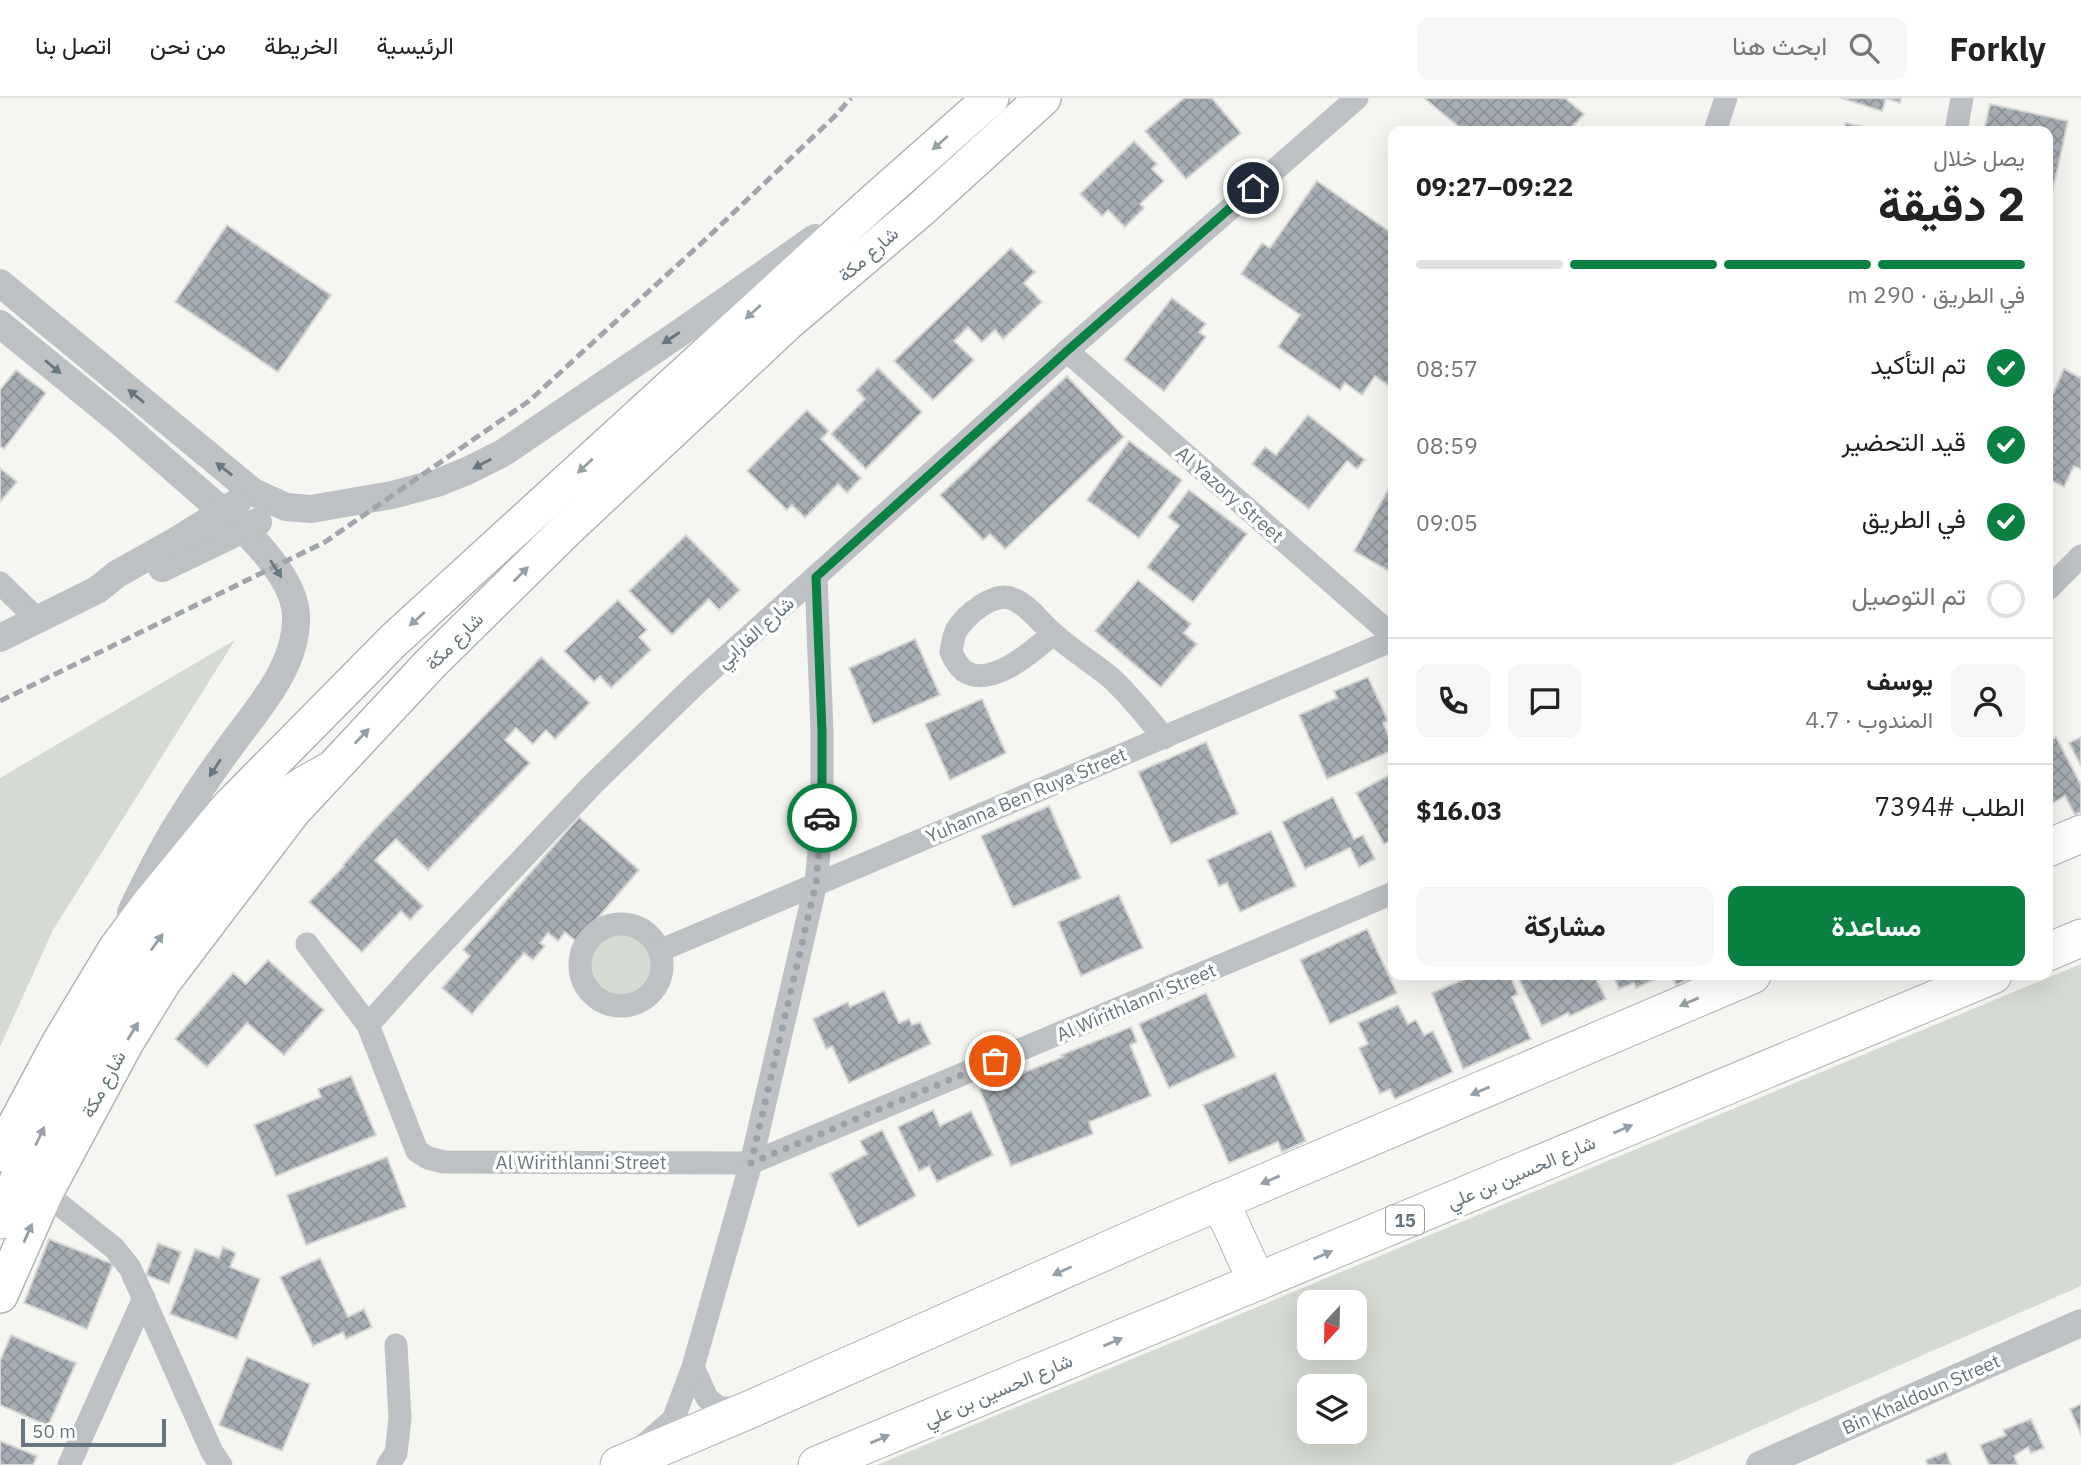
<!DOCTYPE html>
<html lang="ar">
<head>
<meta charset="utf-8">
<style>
  body { margin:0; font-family:"IBM Plex Sans",Vazirmatn,sans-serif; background:#f6f6f6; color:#222; direction:rtl; height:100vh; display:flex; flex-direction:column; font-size:26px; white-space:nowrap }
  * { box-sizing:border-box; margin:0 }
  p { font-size:23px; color:#767676 }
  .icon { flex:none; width:38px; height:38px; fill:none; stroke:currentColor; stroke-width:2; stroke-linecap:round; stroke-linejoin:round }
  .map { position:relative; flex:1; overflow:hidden; direction:ltr }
  .details { position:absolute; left:1388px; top:28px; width:665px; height:854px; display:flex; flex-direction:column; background:#fff; border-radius:14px; box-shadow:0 7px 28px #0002; direction:rtl }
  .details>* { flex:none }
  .needle { width:46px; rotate:202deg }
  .controls { position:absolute; left:1297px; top:1192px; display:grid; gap:14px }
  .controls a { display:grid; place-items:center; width:70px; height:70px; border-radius:14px; background:#fff; box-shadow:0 7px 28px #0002; font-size:35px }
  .scale { position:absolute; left:21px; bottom:18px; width:145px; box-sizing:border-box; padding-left:7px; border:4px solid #677681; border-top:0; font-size:19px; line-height:24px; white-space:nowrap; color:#677681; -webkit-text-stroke:5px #fff; paint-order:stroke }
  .pin { position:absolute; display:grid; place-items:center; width:60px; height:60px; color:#fff; margin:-30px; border:4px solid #fff; border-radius:50%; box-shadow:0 2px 7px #0007 }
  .courier { position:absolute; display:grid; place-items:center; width:70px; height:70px; margin:-35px; border:5px solid #0b8043; border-radius:50%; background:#fff; color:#222; box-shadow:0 2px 9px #0007 }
  .overview em { font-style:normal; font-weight:700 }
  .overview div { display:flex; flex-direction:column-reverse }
  .overview { display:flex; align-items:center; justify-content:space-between; height:119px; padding:0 28px }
  h1 { font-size:46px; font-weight:700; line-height:52px }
  .bar { display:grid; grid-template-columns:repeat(4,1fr); gap:10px 7px; align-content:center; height:84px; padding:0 28px }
  .bar i { height:9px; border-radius:5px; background:#e0e0e0 }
  .bar .on { background:#0b8043 }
  .bar p { grid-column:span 4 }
  .line { display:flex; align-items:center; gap:18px; padding:0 28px; border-top:2px solid #e0e0e0 }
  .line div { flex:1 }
  .round { display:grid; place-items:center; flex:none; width:74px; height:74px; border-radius:14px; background:#f6f6f6 }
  ol { padding:0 28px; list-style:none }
  li { display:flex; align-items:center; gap:21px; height:77px }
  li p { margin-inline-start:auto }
  li .icon { padding:7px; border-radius:50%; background:#0b8043; color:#fff; stroke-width:4 }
  li:last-child { color:#767676 }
  li i { width:38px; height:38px; border:4px solid #e0e0e0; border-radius:50% }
  .action { display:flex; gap:14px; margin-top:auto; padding:14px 28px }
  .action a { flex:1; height:80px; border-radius:14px; background:#0b8043; color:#fff; font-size:28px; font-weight:700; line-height:80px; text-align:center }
  .action a+a { background:#f6f6f6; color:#222 }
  header { display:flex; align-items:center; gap:42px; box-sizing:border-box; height:98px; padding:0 35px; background:#fff; border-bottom:2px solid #e0e0e0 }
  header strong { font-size:33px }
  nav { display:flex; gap:38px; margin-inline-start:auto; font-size:24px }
  .search { width:490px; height:63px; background:#f6f6f6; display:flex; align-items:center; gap:18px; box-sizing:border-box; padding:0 24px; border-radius:14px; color:#767676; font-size:26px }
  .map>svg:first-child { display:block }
</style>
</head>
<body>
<header>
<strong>Forkly</strong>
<div class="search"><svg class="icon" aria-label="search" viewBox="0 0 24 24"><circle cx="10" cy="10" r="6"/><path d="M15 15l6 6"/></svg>ابحث هنا</div>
<nav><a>الرئيسية</a><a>الخريطة</a><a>من نحن</a><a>اتصل بنا</a></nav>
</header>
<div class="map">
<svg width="2081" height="1367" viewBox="0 0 2081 1367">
  <defs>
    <pattern id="building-cross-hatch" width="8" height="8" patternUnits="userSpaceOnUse" patternTransform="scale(1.75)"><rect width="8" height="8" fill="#a7aeb3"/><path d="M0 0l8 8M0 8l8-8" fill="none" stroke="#8c9297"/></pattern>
  </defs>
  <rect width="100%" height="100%" fill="#f5f5f2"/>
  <g fill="#d5dad2" fill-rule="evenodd">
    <polygon points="235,542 53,832 0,949 0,680"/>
    <circle cx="621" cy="867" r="36"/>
    <path d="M2081 866V1188L1672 1367H877ZM1354 1204V1250H1309V1204ZM1354 1288V1334H1309V1288Z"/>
  </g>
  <g fill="url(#building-cross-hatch)" stroke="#d7d7d5" stroke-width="2">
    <polygon points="1184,0 1212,0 1241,35 1186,81 1145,33"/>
    <polygon points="1424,0 1565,0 1584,16 1569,33 1464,33"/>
    <polygon points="1841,0 1901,0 1900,5 1886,0 1882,13"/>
    <polygon points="1990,6 2068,23 2051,100 2048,99 2048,33 1984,33"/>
    <polygon points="1846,25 1858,28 1858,27 1878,33 1843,33"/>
    <polygon points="1134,43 1157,66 1152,71 1164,83 1140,106 1144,110 1125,129 1108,112 1102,118 1080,96"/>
    <polygon points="1317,83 1393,136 1393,291 1375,278 1362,297 1345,285 1340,292 1278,249 1300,217 1241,176 1262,145 1270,150"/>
    <polygon points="227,127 331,197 278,274 175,204"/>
    <polygon points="1011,150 1035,174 1024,185 1042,204 1003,241 995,232 982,244 968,229 954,243 974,262 933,302 894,263"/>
    <polygon points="1172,200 1206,226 1199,234 1206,239 1164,293 1124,262"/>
    <polygon points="878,270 922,314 866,371 831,336 865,301 857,292"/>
    <polygon points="2064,271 2081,280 2081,371 2074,368 2064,389 2048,381 2048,306"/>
    <polygon points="16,272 46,295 4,351 0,348 0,292"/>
    <polygon points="1067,278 1124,339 1005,451 990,436 983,442 940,397"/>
    <polygon points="807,312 829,333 821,341 861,380 847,395 838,386 805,420 792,407 787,412 747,373"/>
    <polygon points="1308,317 1365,362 1357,371 1347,363 1309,411 1252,366 1265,349 1276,357"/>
    <polygon points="1129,343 1182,382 1139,440 1087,402"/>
    <polygon points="0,370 17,384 0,404"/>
    <polygon points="1393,383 1393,475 1354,453"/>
    <polygon points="1189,392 1247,436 1193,504 1147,469 1179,428 1168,419"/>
    <polygon points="686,437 740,492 719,512 709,501 672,537 629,493"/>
    <polygon points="1138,482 1191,526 1184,535 1197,546 1161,589 1095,533"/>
    <polygon points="618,502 647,532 639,539 651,552 611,590 600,578 594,584 564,553"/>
    <polygon points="915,541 940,597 873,626 849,570"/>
    <polygon points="541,559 590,605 555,641 546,632 533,646 516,630 505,642 530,665 428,772 396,741 375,762 423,808 410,822 401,813 362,854 309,804 344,768 343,767 373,733"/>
    <polygon points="1368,579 1388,623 1383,625 1393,647 1393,652 1327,681 1299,617 1337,600 1334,593"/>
    <polygon points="982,601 1006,655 950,682 925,626"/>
    <polygon points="2056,639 2081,687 2081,714 2075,717 2065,698 2048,708 2048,644"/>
    <polygon points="2081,639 2081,668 2069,645"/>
    <polygon points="1206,644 1238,716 1171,746 1138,674"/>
    <polygon points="1393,675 1393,741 1384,746 1356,695"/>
    <polygon points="1333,699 1354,741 1363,737 1375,761 1359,769 1350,750 1305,771 1282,724"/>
    <polygon points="1049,708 1081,780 1013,809 981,738"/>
    <polygon points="579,719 639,772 577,844 565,834 558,843 548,835 540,845 545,848 533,862 524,855 472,916 442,890 470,858 463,852"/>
    <polygon points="1271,733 1296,788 1240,814 1227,785 1219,788 1207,762"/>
    <polygon points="1119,797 1143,850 1081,878 1058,824"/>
    <polygon points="1367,831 1397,895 1330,926 1300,862"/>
    <polygon points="268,862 324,912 284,957 247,925 207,969 175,941 233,875 246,886"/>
    <polygon points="1474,877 1510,877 1518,896 1512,899 1531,941 1463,971 1432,895"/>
    <polygon points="1517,877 1594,877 1606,901 1570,918 1568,915 1542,928"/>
    <polygon points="1613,877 1665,877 1636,890 1634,885 1619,891"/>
    <polygon points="1671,877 1698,877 1676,887"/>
    <polygon points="884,893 899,925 909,921 912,927 920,924 931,946 849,985 832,948 826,951 813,921 848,904 850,909"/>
    <polygon points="1206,895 1236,959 1169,990 1139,926"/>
    <polygon points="1398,907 1408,926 1416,922 1424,937 1433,933 1453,974 1395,1001 1390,991 1380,996 1359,950 1368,946 1358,925"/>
    <polygon points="1131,929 1137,944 1130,947 1151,998 1089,1024 1093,1036 1011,1068 980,992 1063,959 1061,957"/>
    <polygon points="1275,975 1306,1043 1282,1054 1278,1044 1229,1065 1203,1007"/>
    <polygon points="351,978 376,1037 276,1078 254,1027 321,999 318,991"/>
    <polygon points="933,1012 940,1028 971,1013 993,1057 937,1084 929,1068 919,1073 898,1029"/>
    <polygon points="882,1032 916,1098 858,1129 830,1076 867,1056 860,1043"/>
    <polygon points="387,1059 406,1109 306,1147 287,1097"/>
    <polygon points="49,1141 113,1166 87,1231 24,1205"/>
    <polygon points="158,1145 181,1154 169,1186 146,1177"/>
    <polygon points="223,1149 236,1155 230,1169 260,1181 237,1241 170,1216 195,1151 219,1160"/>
    <polygon points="320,1160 348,1219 364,1211 372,1229 346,1241 343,1234 313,1248 280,1179"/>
    <polygon points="11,1237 76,1265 48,1328 0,1307 0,1263"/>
    <polygon points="247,1259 310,1286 282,1353 219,1327"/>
    <polygon points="2081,1306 2081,1337 2070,1311"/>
    <polygon points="2031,1321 2044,1350 2031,1355 2028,1349 2014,1358 2018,1367 1989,1367 1980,1347 2006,1337 2003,1332"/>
    <polygon points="0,1343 37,1358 33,1367 0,1367"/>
    <polygon points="1946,1354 1951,1367 1928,1367 1926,1362"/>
  </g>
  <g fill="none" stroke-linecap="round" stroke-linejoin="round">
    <defs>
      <g id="primary">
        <polyline points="0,1056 60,944 116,851 150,805 226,712 394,542 870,107 991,0"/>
        <polyline points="0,1197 45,1095 126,944 163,884 293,713 431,565 566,432 787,225 921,111 1043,0"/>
      </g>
      <g id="trunk">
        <polyline points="2048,750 2081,736"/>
        <polyline points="2048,854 2081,840"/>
        <polyline points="1220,1103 1257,1184"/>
        <path d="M0 1122C25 1069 49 1015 78 964 104 918 134 874 166 831 200 784 238 738 284 701 297 690 314 682 329 673"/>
        <polyline points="619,1367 751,1311 1160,1129 1752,877"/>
        <polyline points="817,1367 1993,877"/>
      </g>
    </defs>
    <use href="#primary" stroke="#b0b5b8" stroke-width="38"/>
    <use href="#trunk" stroke="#b0b4b7" stroke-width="39"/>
    <g stroke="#bdc1c4" stroke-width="23">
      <polyline points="1715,33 1726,0"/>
      <polyline points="1956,33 1962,0"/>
      <polyline points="1067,253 1393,538"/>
      <polyline points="0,485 37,521"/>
      <polyline points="2048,491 2081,458"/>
      <path d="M1053 536C1033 553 991 591 964 573 958 568 954 561 951 554 952 547 953 540 956 533 964 518 995 492 1013 501 1030 508 1040 525 1054 536 1071 552 1092 564 1110 579 1130 597 1147 619 1164 640"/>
      <circle cx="621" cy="867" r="41"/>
      <polyline points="307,846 368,927 417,1053 428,1060 444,1064 751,1065 1393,795"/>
      <polyline points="659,853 1393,542"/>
      <polyline points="368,927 420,869 593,686 697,585 1067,253 1357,0"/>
      <polyline points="45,1095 114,1150 130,1170 212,1354 221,1367"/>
      <polyline points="693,1269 707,1300 719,1310 743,1310"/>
      <polyline points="645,1346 673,1322 693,1269 751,1065 816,785 822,723 822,634 816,479"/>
      <polyline points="69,1367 144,1200"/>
      <polyline points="388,1367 396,1355 400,1321 396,1247"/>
    </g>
    <g stroke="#bdc1c4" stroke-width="28">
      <polyline points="0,185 253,394 286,409 311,411 392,397 437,385 467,373 503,355 681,234 815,140"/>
      <path d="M0 226 119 323 244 432C265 453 295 487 296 517 298 570 255 613 227 653 210 676 194 700 179 724 161 753 146 783 131 814"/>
      <polyline points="162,470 258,424"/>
      <polyline points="0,540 97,492 117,476 176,443 237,405"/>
      <polyline points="1760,1367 2081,1225"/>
    </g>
    <use href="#primary" stroke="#fff" stroke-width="35"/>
    <use href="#trunk" stroke="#fff" stroke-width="37"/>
    <polyline stroke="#9fa5aa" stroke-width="5" stroke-dasharray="10 5" stroke-linecap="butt" points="0,603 325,444 529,303 707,140 834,19 851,0"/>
  </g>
  <defs><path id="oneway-solid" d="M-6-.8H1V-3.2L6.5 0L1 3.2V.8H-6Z" transform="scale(1.75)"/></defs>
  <g fill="#959fa7">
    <use href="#oneway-solid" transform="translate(940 45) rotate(138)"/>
    <use href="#oneway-solid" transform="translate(753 214) rotate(138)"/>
    <use href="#oneway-solid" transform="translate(585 368) rotate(137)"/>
    <use href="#oneway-solid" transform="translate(521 476) rotate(-45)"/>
    <use href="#oneway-solid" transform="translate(417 521) rotate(138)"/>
    <use href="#oneway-solid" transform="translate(362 638) rotate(-46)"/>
    <use href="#oneway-solid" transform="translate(157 844) rotate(-54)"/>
    <use href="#oneway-solid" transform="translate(1689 904) rotate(157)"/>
    <use href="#oneway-solid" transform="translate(133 933) rotate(-58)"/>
    <use href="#oneway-solid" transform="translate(1480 993) rotate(157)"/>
    <use href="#oneway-solid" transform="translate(1623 1031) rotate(-23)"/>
    <use href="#oneway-solid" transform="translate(40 1038) rotate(-65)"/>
    <use href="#oneway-solid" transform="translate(1270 1082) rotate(157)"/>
    <use href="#oneway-solid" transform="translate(28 1135) rotate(-66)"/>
    <use href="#oneway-solid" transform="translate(1323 1157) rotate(-23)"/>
    <use href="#oneway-solid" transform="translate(1062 1173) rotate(156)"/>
    <use href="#oneway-solid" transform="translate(1113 1244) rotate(-23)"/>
    <use href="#oneway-solid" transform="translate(880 1341) rotate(-23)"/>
  </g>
  <g fill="#677681">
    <use href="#oneway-solid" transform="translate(671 240) rotate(147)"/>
    <use href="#oneway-solid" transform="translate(53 269) rotate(40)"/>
    <use href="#oneway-solid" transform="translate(136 298) rotate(-141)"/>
    <use href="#oneway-solid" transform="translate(482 366) rotate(152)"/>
    <use href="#oneway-solid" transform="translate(224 371) rotate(-142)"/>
    <use href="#oneway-solid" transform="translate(276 471) rotate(57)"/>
    <use href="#oneway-solid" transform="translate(215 670) rotate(123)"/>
  </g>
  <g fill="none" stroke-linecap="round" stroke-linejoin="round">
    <polyline stroke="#99a2a9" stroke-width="7" stroke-dasharray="0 12.6" points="822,720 816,785 751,1065 995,963"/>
    <polyline stroke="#0b8043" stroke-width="9" points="822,720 822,634 816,479 1067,253 1253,90"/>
  </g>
  <g text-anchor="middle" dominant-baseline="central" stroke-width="7" stroke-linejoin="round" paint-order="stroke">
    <rect fill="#fff" stroke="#959fa7" stroke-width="2" x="1386" y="1107.5" width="38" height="29" rx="5"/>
    <g font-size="18" font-weight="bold" fill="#677681">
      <text x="1405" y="1122">15</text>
    </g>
    <g font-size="19" fill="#677681" stroke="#fff">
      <text transform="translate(868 156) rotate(-41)">شارع مكة</text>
      <text transform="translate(1230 396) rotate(41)">Al Yazory Street</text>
      <text transform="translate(755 534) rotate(-42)">شارع الفارابي</text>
      <text transform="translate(454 543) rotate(-45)">شارع مكة</text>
      <text transform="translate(1026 697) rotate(-23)">Yuhanna Ben Ruya Street</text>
      <text transform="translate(1136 904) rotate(-23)">Al Wirithlanni Street</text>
      <text transform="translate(103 986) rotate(-62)">شارع مكة</text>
      <text x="581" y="1064">Al Wirithlanni Street</text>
      <text transform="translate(1521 1074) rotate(-23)">شارع الحسين بن علي</text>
      <text transform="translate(998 1292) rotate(-23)">شارع الحسين بن علي</text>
      <text transform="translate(1921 1296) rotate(-24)">Bin Khaldoun Street</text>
    </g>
  </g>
</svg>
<div class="controls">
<a><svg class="needle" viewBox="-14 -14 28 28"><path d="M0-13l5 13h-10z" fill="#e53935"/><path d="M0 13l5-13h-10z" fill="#767676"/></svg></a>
<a><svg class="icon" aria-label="layers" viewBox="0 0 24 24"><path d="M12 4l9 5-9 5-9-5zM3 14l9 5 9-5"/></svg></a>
</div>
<div class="scale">50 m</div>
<div class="pin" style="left:995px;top:963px;background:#ea580c"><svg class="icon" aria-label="bag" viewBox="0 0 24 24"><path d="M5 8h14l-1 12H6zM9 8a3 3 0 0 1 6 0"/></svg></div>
<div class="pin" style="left:1253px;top:90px;background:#1f2937"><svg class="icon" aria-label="home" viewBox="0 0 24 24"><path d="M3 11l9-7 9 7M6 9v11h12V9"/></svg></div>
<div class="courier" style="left:822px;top:720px"><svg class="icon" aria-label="car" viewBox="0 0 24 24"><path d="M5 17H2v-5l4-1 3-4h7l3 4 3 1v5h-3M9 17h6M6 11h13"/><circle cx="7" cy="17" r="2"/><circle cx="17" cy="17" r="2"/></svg></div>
<section class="details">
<div class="overview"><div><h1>2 دقيقة</h1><p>يصل خلال</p></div><em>09:22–09:27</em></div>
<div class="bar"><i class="on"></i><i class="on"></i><i class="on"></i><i></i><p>في الطريق · 290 m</p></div>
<ol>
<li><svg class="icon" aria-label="check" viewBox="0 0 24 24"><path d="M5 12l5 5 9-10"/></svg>تم التأكيد<p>08:57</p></li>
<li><svg class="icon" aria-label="check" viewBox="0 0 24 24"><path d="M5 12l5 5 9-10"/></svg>قيد التحضير<p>08:59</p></li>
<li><svg class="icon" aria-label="check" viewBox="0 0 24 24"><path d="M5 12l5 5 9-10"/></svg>في الطريق<p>09:05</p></li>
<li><i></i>تم التوصيل</li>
</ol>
<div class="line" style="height:126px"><a class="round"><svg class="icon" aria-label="person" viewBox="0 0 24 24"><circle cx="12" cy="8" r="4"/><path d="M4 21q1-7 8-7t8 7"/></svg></a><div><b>يوسف</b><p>المندوب · 4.7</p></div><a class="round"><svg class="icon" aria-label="chat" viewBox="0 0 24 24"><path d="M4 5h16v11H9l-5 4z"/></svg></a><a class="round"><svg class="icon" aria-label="phone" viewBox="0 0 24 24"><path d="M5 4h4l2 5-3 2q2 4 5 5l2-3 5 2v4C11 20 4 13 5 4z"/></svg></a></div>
<div class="line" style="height:91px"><div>الطلب #7394</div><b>$16.03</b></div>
<div class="action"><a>مساعدة</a><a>مشاركة</a></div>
</section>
</div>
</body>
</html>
